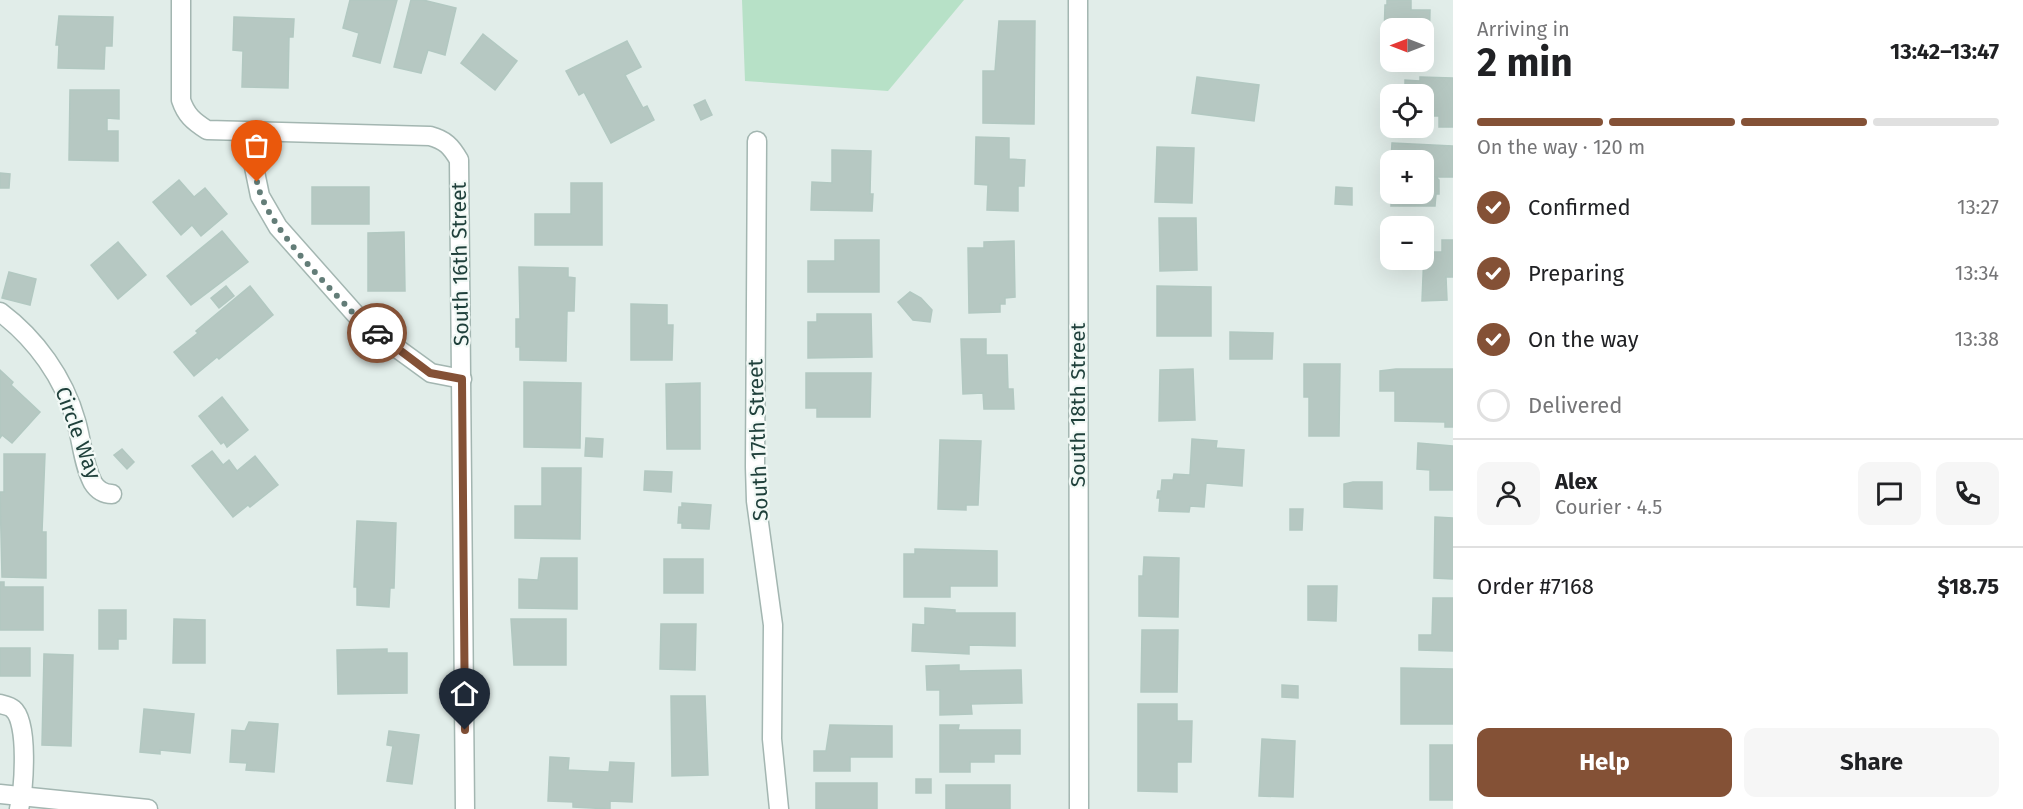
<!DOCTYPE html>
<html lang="en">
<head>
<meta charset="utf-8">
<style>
  body { margin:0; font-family:"Fira Sans",sans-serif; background:#f6f6f6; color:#202124; height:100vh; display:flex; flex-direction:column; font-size:22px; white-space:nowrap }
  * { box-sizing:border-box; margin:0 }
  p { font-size:20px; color:#757577 }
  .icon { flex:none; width:33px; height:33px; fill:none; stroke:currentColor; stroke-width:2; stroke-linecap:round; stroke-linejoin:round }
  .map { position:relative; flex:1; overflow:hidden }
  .drawer { display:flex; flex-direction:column; background:#fff; width:570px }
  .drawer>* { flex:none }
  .needle { width:39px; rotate:270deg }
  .buttons { position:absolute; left:1380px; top:18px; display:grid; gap:12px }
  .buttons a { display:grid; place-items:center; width:54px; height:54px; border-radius:12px; background:#fff; box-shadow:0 6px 24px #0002; font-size:30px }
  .pin { position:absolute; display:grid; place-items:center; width:51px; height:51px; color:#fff; margin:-62px -26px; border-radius:50% 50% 50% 0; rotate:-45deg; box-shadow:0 0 6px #0007 }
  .pin .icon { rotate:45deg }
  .courier { position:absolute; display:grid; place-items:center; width:60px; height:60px; margin:-30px; border:4px solid #845136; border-radius:50%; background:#fff; color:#222; box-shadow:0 2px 8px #0007 }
  .head em { font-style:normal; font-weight:700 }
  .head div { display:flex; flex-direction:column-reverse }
  .head { display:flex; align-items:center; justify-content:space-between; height:102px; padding:0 24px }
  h1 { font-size:39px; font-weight:700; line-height:45px }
  .bar { display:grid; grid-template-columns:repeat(4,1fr); gap:9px 6px; align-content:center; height:72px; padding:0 24px }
  .bar i { height:8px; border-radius:4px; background:#e0e0e0 }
  .bar .on { background:#845136 }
  .bar p { grid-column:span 4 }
  .line { display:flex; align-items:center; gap:15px; padding:0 24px; border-top:2px solid #e0e0e0 }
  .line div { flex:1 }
  .round { display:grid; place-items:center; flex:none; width:63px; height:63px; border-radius:12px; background:#f6f6f6 }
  ol { padding:0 24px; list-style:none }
  li { display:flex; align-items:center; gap:18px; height:66px }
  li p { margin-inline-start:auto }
  li .icon { padding:6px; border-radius:50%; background:#845136; color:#fff; stroke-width:4 }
  li:last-child { color:#757577 }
  li i { width:33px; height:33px; border:3px solid #e0e0e0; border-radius:50% }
  .cta { display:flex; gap:12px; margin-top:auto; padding:12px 24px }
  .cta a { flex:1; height:69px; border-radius:12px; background:#845136; color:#fff; font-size:24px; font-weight:700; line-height:69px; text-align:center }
  .cta a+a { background:#f6f6f6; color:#202124 }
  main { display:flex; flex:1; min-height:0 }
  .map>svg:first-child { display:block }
</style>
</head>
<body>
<main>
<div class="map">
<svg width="1453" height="809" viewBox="0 0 1453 809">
  <rect width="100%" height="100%" fill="#e1ede9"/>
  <polygon fill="#b7e1c7" points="742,0 964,0 888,91 745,81"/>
  <g fill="#b6c8c2" stroke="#b2c8c1" stroke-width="1.5">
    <polygon points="350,0 397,0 380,63 353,56 359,33 343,28"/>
    <polygon points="411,0 423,0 456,8 445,55 428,50 421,73 394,67"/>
    <polygon points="1387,0 1411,0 1411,10 1430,10 1429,51 1424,50 1424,28 1390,28 1390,38 1384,38 1385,5 1387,5"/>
    <polygon points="59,16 113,17 112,46 105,46 104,69 58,68 59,45 56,45"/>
    <polygon points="234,17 294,19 293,37 289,37 288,88 242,87 243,51 233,50"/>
    <polygon points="999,21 1035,21 1034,124 983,123 983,71 995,71"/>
    <polygon points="483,34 517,61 495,90 461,63"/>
    <polygon points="627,41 641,67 625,75 643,108 647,106 654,120 611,143 584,92 579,95 566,71"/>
    <polygon points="1197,77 1259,85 1254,121 1192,113"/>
    <polygon points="1420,77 1453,78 1453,127 1439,127 1439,116 1434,116 1435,111 1424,110 1424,94 1405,94 1405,80 1420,81"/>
    <polygon points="70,90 119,90 119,119 107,118 107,131 118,131 118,161 69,160"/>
    <polygon points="705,100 712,115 701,120 694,105"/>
    <polygon points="976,137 1009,138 1009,159 1025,160 1024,186 1018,186 1018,211 987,210 988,185 975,184"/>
    <polygon points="1392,143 1453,146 1453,177 1436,177 1439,180 1439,194 1436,194 1435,206 1391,206 1391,194 1424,194 1424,160 1391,160"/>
    <polygon points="1157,147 1194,148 1192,203 1155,202"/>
    <polygon points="832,150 871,151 870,194 873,194 872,211 811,210 812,182 832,183"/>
    <polygon points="0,173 10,174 9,188 0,188"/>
    <polygon points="179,180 194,197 205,188 227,214 201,236 192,225 181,235 153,202"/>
    <polygon points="571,183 602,183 602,245 535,245 535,214 571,214"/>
    <rect x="312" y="187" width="57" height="37"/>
    <polygon points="1336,187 1352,188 1352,205 1335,204"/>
    <polygon points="1159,218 1196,218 1197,270 1160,271"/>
    <polygon points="222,231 248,262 191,305 167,276"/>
    <polygon points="404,232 405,291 368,291 368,233"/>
    <polygon points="835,240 879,240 879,292 808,292 808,261 835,261"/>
    <polygon points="1442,240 1453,240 1453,277 1446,277 1447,300 1422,301 1424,252 1442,252"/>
    <polygon points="1014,241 1015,297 1005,298 1005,304 1000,304 1000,312 969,313 968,248 984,248 984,242"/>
    <polygon points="118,242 146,275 118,299 91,265"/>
    <polygon points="519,267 568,268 568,277 575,278 574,311 567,311 566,361 520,360 520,347 516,347 516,319 520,319"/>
    <polygon points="9,272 36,279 30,305 2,298"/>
    <polygon points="226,286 234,296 219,308 211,298"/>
    <polygon points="250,286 273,315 219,359 217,357 194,376 174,352 198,333 196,331"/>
    <polygon points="1157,286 1211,287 1211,336 1157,336"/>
    <polygon points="910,292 921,298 932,310 930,322 913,320 898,302"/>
    <polygon points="631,304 667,305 667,325 673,325 672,360 631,360"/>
    <polygon points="817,314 871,314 872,357 808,358 808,322 817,322"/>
    <polygon points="1230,332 1273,333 1272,359 1230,359"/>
    <polygon points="961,339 986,339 986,355 1007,355 1008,389 1013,389 1014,409 984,409 983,393 963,394"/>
    <polygon points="1304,364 1340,364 1339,436 1309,436 1309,397 1304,397"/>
    <polygon points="1193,369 1195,420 1159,421 1160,370"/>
    <polygon points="1396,369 1453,369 1453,427 1445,427 1445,422 1395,421 1395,391 1380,391 1380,371"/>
    <polygon points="0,370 13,382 11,385 40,412 12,443 2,435 0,438"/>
    <polygon points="806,373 871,373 870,417 817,417 817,408 806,408"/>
    <polygon points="524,382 581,383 580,448 524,447"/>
    <polygon points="700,383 700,449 667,449 666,384"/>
    <polygon points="222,397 248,430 227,447 224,442 221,444 199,416"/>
    <polygon points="586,438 603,439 602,457 585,456"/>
    <polygon points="1192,439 1217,441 1216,448 1244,450 1242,486 1206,483 1204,507 1190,506 1189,512 1159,511 1160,498 1157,498 1158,491 1161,491 1162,480 1173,480 1174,474 1190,475"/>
    <polygon points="940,440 981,441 978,505 966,505 966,510 938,509"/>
    <polygon points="1418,443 1453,446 1453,490 1430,490 1430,470 1417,469"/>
    <polygon points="122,449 134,462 127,469 114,455"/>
    <polygon points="212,451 223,465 229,460 237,471 255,456 278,485 250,507 248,505 233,517 192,466"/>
    <polygon points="4,454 45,454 42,532 46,532 46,578 2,577 0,492 4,492"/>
    <polygon points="542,468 581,468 580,539 515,538 515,506 542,506"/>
    <polygon points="645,471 672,472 671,492 644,490"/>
    <polygon points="1353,482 1382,482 1382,509 1344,507 1344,484"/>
    <polygon points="682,503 711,505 709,529 682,528 682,523 678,523 679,507 682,507"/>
    <polygon points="1290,509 1303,509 1302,530 1290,530"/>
    <polygon points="1435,517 1453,518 1453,579 1434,578"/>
    <polygon points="357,521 396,523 394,588 390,588 389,607 357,605 357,587 354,587"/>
    <polygon points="915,549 997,551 997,586 950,586 950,597 904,597 904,554 915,554"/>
    <polygon points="1144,557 1179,558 1178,617 1139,616 1139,576 1143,576"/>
    <polygon points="541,558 577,558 577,609 519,608 519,579 538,580"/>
    <rect x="664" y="559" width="39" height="34"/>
    <polygon points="0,582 4,582 4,587 43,587 43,630 0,630"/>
    <polygon points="1308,586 1337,586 1336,621 1308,620"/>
    <polygon points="1433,598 1453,598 1453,651 1419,650 1419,635 1432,635"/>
    <polygon points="925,608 955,610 955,613 1015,613 1015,646 969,645 969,654 912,651 913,624 925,625"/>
    <polygon points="99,610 126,610 126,639 118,639 118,649 99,649"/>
    <polygon points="174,619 205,620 205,663 173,663"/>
    <polygon points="511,619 566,619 566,665 514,665"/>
    <polygon points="661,624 696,624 695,670 660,669"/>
    <polygon points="1142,630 1178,630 1177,692 1141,692"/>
    <rect x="0" y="648" width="30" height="28"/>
    <polygon points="387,649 387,653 407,653 407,693 338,694 337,650"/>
    <polygon points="44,654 73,655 71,746 42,745"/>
    <polygon points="959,665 959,671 1021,670 1022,703 971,704 972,714 940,715 940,690 927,690 926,666"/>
    <polygon points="1401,668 1453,669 1453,724 1401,724"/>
    <polygon points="1282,685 1298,686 1298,698 1282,697"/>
    <polygon points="671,696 705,696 708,775 672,776"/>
    <polygon points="1138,704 1177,704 1177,721 1192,721 1191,762 1177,762 1177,792 1138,791"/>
    <polygon points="144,709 194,714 190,753 160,750 160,754 140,752"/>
    <polygon points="249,722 278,724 274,772 246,770 247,763 230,762 232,730 245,731"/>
    <polygon points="830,725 892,726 892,757 850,757 850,771 814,771 814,751 826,751"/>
    <polygon points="940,725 959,725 958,730 1020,730 1020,754 994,754 994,762 970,762 970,772 940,772"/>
    <polygon points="389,731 419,735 412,784 387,781 393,746 387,745"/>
    <polygon points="1262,739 1295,741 1293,797 1259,796"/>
    <rect x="1430" y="745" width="23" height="55"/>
    <polygon points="550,757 569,758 568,770 609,772 610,762 634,763 632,802 610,801 610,809 573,807 573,802 548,801"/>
    <rect x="916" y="779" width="15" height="14"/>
    <rect x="816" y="783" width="61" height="26"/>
    <rect x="946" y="785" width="64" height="24"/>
  </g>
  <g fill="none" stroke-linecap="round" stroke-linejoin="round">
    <defs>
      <g id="minor">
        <path d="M181 0V100C186 115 193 121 207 130L430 136C445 140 451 146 459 160L465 809"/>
        <polyline points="1078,0 1079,809"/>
        <polyline points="254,132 254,167 260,196 278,227 365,325 431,373 462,379"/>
        <polyline points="757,141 755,467 756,501 773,625 772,739 779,809"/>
        <path d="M0 312C36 339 64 378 76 421 82 441 83 464 93 483 98 491 104 494 112 494"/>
        <path d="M0 704C4 705 10 706 13 709 29 722 24 789 19 809"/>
        <polyline points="0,794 148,809"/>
      </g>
    </defs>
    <use href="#minor" stroke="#a3b6b1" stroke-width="21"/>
    <use href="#minor" stroke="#fff" stroke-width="18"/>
  </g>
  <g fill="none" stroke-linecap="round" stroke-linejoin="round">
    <path stroke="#637d78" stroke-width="6" stroke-dasharray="0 10.8" d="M257 182C266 228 332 289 365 326L377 333"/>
    <polyline stroke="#845136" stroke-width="8" points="377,333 430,373 462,379 465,730"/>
  </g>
  <g text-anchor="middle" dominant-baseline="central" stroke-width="4.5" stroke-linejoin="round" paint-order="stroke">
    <g font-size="21" fill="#1f403b" stroke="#f2f9f6">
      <text transform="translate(460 264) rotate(-91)">South 16th Street</text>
      <text transform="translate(1078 405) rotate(-90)">South 18th Street</text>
      <text transform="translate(78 433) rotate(70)">Circle Way</text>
      <text transform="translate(758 440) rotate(-92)">South 17th Street</text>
    </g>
  </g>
</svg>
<div class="buttons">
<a><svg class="needle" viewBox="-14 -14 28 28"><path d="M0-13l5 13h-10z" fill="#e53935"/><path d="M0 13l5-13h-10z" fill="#757577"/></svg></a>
<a><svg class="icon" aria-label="locate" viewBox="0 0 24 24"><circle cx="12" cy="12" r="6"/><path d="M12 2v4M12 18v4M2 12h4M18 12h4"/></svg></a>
<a>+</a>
<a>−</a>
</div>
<div class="pin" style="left:257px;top:182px;background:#ea580c"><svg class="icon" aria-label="bag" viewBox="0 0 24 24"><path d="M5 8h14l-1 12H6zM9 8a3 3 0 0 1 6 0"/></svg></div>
<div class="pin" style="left:465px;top:730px;background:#1f2937"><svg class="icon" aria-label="home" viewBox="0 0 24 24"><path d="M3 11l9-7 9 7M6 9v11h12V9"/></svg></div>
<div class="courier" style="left:377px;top:333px"><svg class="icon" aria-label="car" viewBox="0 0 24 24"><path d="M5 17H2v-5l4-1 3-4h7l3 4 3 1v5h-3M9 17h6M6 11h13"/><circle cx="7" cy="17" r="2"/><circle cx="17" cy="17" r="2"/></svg></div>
</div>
<section class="drawer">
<div class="head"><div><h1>2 min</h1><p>Arriving in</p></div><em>13:42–13:47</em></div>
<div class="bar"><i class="on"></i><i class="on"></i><i class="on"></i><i></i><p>On the way · 120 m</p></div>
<ol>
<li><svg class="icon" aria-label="check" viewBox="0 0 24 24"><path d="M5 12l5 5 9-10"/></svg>Confirmed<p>13:27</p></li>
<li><svg class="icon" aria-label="check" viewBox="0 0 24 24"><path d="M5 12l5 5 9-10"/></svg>Preparing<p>13:34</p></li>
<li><svg class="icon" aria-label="check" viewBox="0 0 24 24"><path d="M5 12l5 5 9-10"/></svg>On the way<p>13:38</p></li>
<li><i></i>Delivered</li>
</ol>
<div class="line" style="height:108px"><a class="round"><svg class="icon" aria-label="person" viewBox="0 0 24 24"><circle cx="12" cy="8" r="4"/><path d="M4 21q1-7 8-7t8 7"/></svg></a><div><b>Alex</b><p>Courier · 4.5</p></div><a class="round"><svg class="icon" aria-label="chat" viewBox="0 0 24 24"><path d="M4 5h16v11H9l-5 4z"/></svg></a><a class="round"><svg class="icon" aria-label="phone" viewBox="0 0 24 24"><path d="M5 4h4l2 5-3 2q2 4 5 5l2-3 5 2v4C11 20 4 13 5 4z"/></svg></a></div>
<div class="line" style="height:78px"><div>Order #7168</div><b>$18.75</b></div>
<div class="cta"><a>Help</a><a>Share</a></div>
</section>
</main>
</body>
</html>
